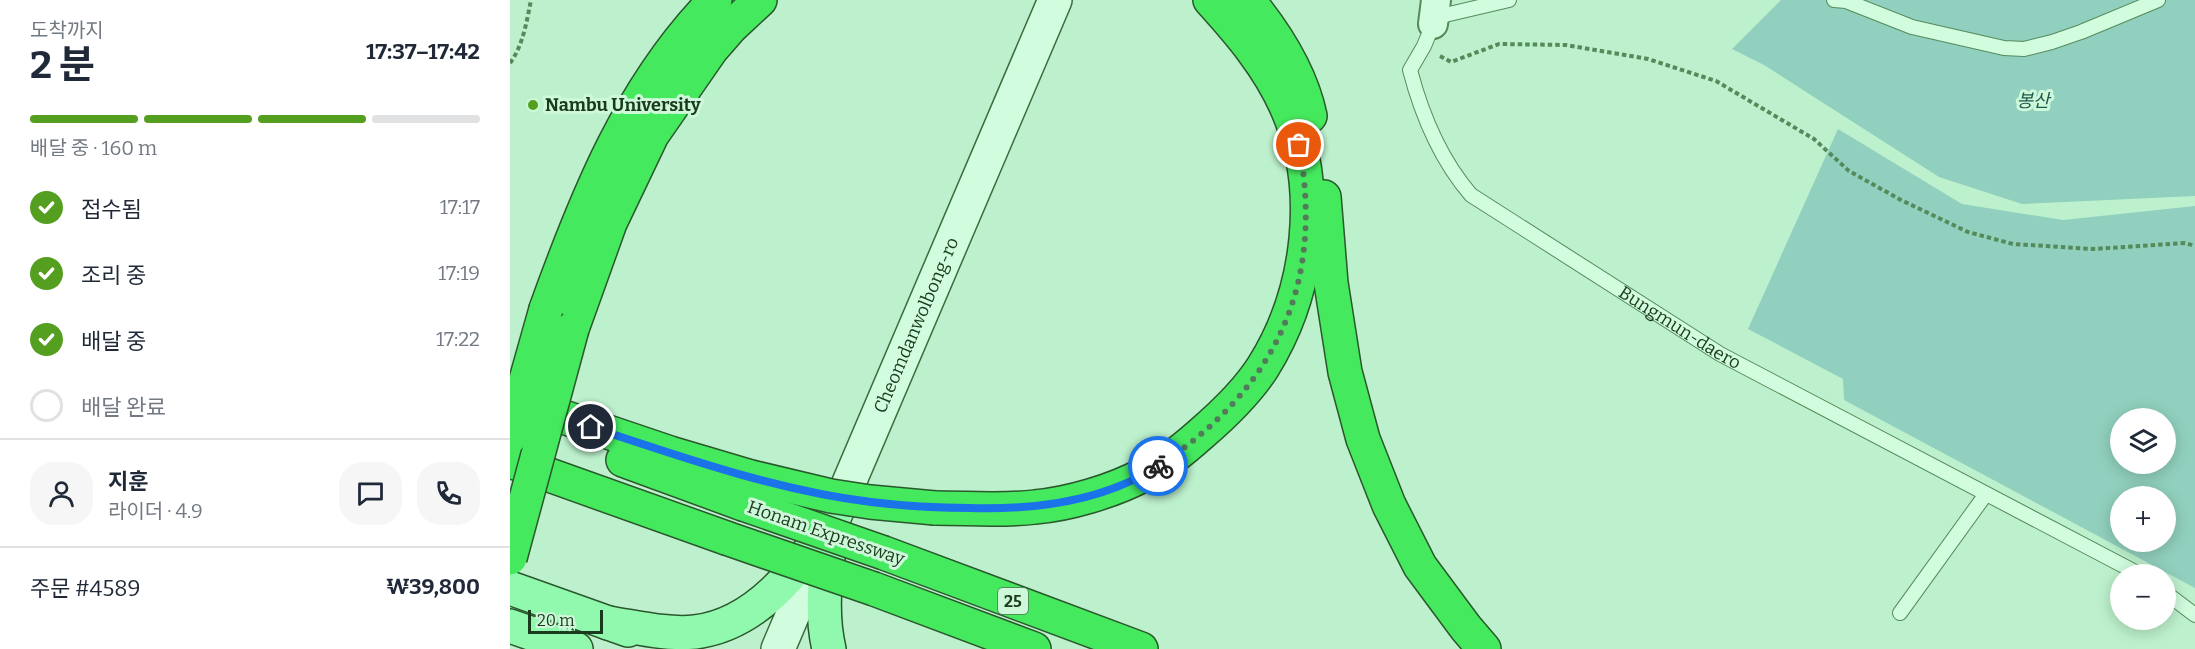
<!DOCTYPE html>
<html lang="ko">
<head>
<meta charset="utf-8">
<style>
  body { margin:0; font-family:Bitter,"Noto Sans KR",serif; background:#f6f6f7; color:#1f2937; height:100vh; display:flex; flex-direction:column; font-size:22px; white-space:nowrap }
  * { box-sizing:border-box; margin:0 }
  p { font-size:20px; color:#747a83 }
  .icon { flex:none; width:33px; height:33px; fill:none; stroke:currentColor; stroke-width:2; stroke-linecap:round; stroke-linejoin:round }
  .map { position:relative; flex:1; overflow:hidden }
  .drawer { display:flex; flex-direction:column; background:#fff; width:510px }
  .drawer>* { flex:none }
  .tools { position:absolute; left:1600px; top:408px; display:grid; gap:12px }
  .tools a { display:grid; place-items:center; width:66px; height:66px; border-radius:50%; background:#fff; box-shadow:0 3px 15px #0003; font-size:30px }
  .scale { position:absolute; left:18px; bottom:15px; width:75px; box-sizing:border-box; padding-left:6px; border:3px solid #1b391d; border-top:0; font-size:16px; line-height:21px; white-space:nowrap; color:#1b391d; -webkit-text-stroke:4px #cdf8da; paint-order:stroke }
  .pin { position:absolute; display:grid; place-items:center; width:51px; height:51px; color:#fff; margin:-26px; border:3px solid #fff; border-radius:50%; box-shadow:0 2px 6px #0007 }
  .courier { position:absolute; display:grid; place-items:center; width:60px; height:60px; margin:-30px; border:4px solid #1a73e8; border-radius:50%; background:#fff; color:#222; box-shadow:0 2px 8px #0007 }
  .headline em { font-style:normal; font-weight:700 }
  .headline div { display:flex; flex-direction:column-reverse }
  .headline { display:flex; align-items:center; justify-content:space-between; height:102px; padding:0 30px }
  h1 { font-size:39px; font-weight:700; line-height:45px }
  .bar { display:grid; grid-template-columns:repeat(4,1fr); gap:9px 6px; align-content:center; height:72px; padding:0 30px }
  .bar i { height:8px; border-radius:4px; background:#e0e1e3 }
  .bar .on { background:#559f20 }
  .bar p { grid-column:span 4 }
  .line { display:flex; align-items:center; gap:15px; padding:0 30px; border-top:2px solid #e0e1e3 }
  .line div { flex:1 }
  .round { display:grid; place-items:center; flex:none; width:63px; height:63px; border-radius:24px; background:#f6f6f7 }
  ol { padding:0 30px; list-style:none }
  li { display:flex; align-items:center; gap:18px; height:66px }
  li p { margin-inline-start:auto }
  li .icon { padding:6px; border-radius:50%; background:#559f20; color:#fff; stroke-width:4 }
  li:last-child { color:#747a83 }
  li i { width:33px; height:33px; border:3px solid #e0e1e3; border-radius:50% }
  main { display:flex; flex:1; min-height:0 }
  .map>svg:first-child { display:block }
</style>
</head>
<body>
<main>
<section class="drawer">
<div class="headline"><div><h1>2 분</h1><p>도착까지</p></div><em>17:37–17:42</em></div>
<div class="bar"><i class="on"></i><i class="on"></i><i class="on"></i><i></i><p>배달 중 · 160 m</p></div>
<ol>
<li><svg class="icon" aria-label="check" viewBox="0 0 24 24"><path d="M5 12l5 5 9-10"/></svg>접수됨<p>17:17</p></li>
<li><svg class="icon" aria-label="check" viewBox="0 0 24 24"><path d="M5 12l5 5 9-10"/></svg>조리 중<p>17:19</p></li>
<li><svg class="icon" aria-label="check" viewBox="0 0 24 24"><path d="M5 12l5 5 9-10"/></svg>배달 중<p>17:22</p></li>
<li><i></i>배달 완료</li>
</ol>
<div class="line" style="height:108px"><a class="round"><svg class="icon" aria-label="person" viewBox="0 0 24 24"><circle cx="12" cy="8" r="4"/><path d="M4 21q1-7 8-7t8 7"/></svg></a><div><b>지훈</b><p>라이더 · 4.9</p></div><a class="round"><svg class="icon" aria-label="chat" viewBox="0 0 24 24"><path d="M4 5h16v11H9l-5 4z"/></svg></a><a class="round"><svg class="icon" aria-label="phone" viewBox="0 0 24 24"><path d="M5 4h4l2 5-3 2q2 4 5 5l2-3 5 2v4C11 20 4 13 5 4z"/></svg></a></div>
<div class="line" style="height:78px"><div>주문 #4589</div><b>₩39,800</b></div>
</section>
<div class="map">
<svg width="1685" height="649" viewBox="0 0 1685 649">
  <rect width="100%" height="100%" fill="#bdf1cd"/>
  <g fill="#91d0be" fill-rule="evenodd">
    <polygon points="1271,0 1685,0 1685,196 1512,204 1429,177 1254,65 1222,49"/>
    <path d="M1328 129 1452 204 1553 220 1685 206V588L1334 400 1333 379 1238 329ZM1656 418V464H1611V418ZM1656 496V542H1611V496Z"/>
  </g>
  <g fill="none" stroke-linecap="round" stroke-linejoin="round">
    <defs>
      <g id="lane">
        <path id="s1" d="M999 0 935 15 923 24 914 46 900 70C912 116 930 159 961 195L1210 354 1629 574"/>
        <polyline points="1324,0 1336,1 1402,27 1494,48 1514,49 1542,42 1571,32 1648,0"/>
        <polyline points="1656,593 1685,615"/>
        <polyline points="1390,613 1476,494"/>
      </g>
      <polyline id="street" points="923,24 926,0"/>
      <g id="secondary">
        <path id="s2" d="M268 649 545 0"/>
      </g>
      <g id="primary">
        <polyline points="0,588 118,630"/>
        <path d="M98 623C126 627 157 635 185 632 250 624 289 566 324 517"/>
        <polyline points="0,626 66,649"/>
        <path d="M319 649C311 615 314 579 320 545"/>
      </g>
      <g id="highway">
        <path d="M738 0C766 34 791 73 800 116"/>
        <polyline points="814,197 821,283 835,372 853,439 879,505 910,566 956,628 974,649"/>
        <path d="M36 309C76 198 121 85 205 0"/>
        <polyline points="62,329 100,223 142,135 201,50 221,27 250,0"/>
        <polyline points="12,403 160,453 241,477"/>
        <polyline points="113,460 233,504"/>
        <polyline points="0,461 216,538"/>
        <path d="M425 508C459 508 492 511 525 507 559 504 603 491 633 475 655 465 674 449 692 433 714 414 737 392 753 367 800 292 813 188 776 106 758 66 730 33 700 0"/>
        <polyline points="374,553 631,649"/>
        <polyline points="364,589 524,649"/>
      </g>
    </defs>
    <use href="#lane" stroke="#558b5b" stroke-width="16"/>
    <use href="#street" stroke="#558b5b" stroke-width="32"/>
    <use href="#secondary" stroke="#386d3d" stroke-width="36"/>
    <use href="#primary" stroke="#2a582c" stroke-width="36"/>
    <use href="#highway" stroke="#2a582c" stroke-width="36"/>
    <g stroke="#558b5b" stroke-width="4" stroke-dasharray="4.5 3" stroke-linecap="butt">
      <polyline points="930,56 941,62 989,44 1056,45 1138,59 1206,81 1304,139 1339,171 1391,200 1458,232 1503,244 1583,249 1675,243 1685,246"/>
      <path d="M0 63C13 46 17 20 21 0"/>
    </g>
    <use href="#lane" stroke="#d1fcde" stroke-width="14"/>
    <use href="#street" stroke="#d1fcde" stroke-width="28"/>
    <use href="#secondary" stroke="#d1fcde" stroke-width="33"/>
    <use href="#primary" stroke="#91f9ae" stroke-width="33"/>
    <use href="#highway" stroke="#45e95e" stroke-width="33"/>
    <defs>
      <g id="highway-bridge">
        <polyline points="0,437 36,309"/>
        <polyline points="241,477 321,496 360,502 425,508"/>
        <polyline points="233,504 374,553"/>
        <polyline points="216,538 364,589"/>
        <polyline points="0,558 62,329"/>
      </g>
    </defs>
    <use href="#highway-bridge" stroke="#2a582c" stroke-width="36" stroke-linecap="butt"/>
    <use href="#highway-bridge" stroke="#45e95e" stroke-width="33"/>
  </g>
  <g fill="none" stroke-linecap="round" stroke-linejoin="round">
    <path stroke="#54795b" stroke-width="6" stroke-dasharray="0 10.8" d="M648 466C766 389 815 284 789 145"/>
    <path stroke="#1a73e8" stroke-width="8" d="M81 427C172 457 265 490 361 502 394 506 427 508 460 508 524 510 593 502 648 466"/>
  </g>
  <circle fill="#559f20" stroke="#cdf8da" stroke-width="2" cx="23" cy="105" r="6"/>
  <g text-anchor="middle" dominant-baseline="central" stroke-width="6" stroke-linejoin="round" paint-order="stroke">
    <rect fill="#cdf8da" stroke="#507256" stroke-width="1.5" x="488" y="588" width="30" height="26" rx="4.5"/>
    <g font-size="16" font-weight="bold" fill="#1b391d">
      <text x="503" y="601">25</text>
    </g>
    <g font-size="18" font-style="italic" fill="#20574e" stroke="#cdf8da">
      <text x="1523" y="101">봉산</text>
    </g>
    <g font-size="18" font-weight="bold" fill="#1b391d" stroke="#cdf8da" text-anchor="start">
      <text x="35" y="105">Nambu University</text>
    </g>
    <g font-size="18" fill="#1b391d" stroke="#cdf8da">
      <text stroke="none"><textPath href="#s2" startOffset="352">Cheomdanwolbong-ro</textPath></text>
      <text stroke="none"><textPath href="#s1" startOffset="520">Bungmun-daero</textPath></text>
      <text transform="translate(316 533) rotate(19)">Honam Expressway</text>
    </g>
  </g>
</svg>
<div class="tools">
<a><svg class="icon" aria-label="layers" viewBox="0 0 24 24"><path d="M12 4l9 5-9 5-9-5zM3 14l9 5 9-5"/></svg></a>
<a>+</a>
<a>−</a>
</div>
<div class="scale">20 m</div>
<div class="pin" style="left:789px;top:145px;background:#ea580c"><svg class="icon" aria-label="bag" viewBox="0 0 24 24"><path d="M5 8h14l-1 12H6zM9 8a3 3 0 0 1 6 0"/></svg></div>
<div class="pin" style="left:81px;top:427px;background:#1f2937"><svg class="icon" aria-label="home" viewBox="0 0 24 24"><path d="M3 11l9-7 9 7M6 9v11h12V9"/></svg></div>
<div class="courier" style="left:648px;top:466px"><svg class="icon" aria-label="bike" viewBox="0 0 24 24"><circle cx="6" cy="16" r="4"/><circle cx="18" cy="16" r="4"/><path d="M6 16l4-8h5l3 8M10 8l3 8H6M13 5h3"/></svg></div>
</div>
</main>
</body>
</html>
